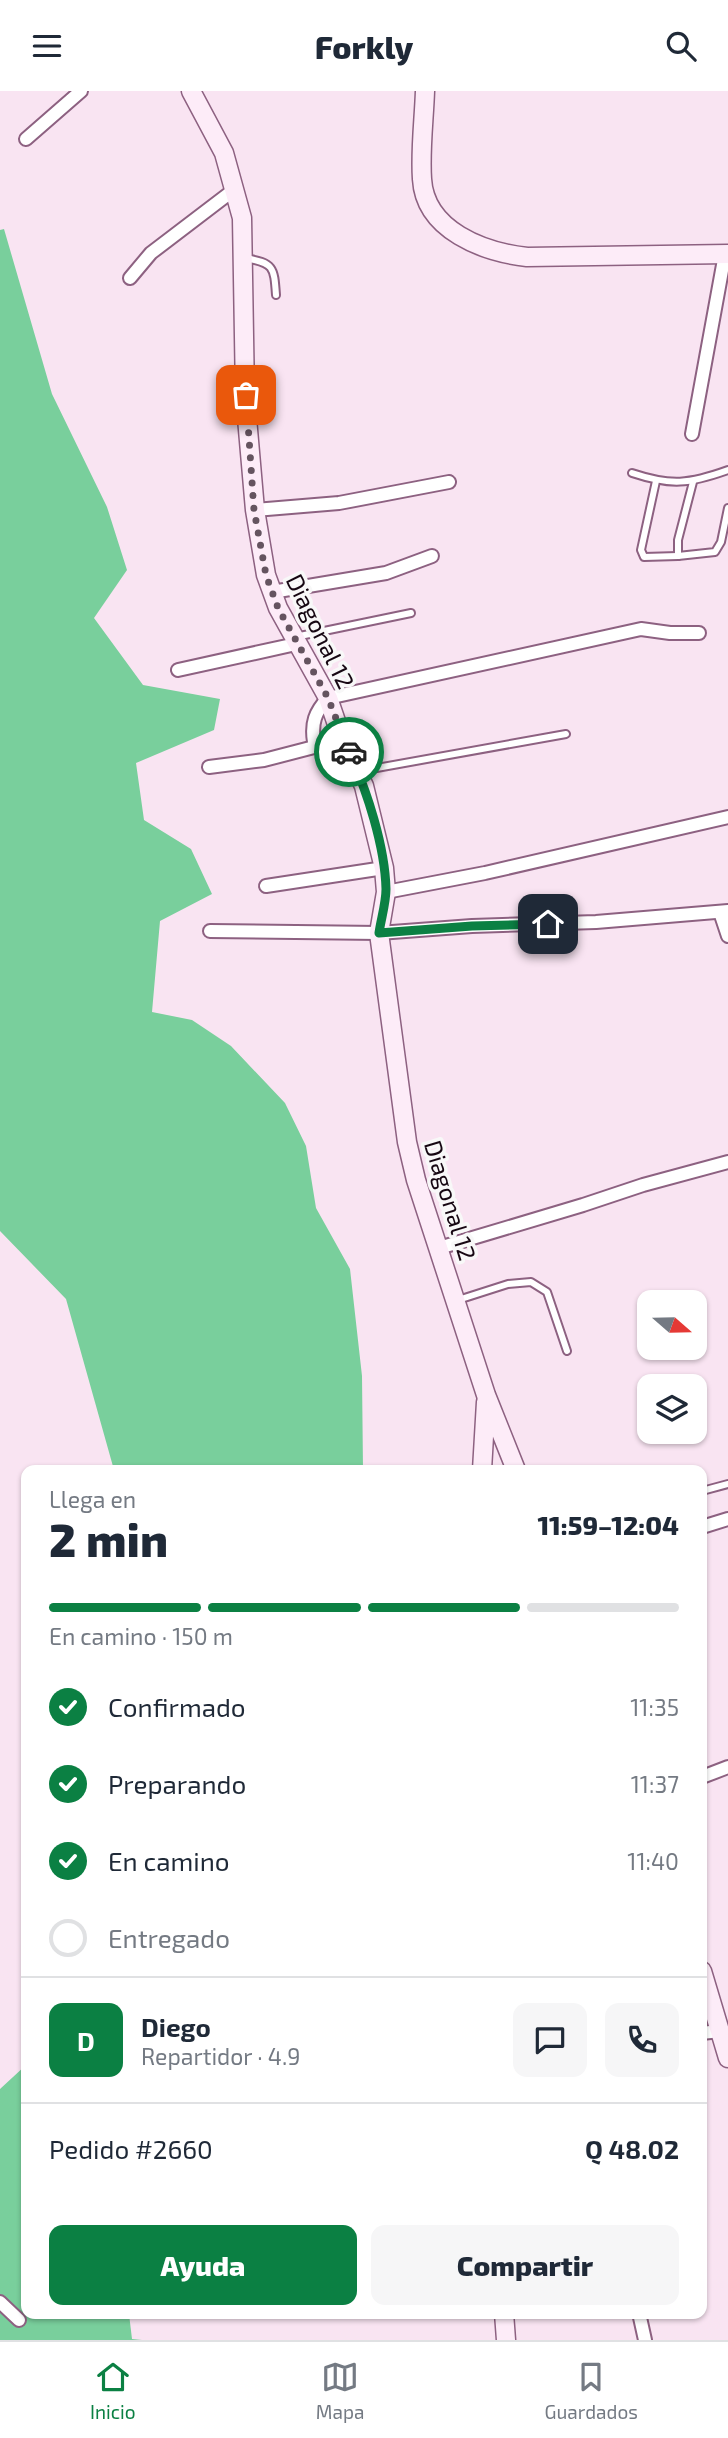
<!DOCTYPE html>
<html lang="es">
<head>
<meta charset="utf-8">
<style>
  body { margin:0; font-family:"Exo 2",sans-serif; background:#f6f6f7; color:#1f2937; height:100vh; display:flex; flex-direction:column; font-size:26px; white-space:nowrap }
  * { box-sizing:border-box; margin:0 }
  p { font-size:23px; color:#747a83 }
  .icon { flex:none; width:38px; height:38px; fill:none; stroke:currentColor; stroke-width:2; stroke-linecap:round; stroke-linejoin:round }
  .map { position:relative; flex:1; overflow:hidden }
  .sheet { position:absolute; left:21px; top:1374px; width:686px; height:854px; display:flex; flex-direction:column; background:#fff; border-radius:14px; box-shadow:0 2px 5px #0004 }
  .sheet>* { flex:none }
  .needle { width:46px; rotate:110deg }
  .controls { position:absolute; left:637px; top:1199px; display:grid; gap:14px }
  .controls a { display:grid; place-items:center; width:70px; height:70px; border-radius:14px; background:#fff; box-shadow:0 2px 5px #0004; font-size:35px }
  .pin { position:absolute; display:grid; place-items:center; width:60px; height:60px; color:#fff; margin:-30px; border-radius:14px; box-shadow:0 4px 10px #0006 }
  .courier { position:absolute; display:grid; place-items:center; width:70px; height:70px; margin:-35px; border:5px solid #0b8043; border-radius:50%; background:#fff; color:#222; box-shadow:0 2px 9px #0007 }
  .head em { font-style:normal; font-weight:800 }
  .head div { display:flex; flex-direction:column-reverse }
  .head { display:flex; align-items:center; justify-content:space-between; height:119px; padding:0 28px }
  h1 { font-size:46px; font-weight:800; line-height:52px }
  .bar { display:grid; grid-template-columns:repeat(4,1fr); gap:10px 7px; align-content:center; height:84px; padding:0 28px }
  .bar i { height:9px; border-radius:5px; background:#e0e1e3 }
  .bar .selected { background:#0b8043 }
  .bar p { grid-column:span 4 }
  .line { display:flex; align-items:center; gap:18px; padding:0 28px; border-top:2px solid #e0e1e3 }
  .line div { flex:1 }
  .round { display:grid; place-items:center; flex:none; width:74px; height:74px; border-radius:14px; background:#f6f6f7 }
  ol { padding:0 28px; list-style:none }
  li { display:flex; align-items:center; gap:21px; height:77px }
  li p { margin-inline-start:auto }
  li .icon { padding:7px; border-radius:50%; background:#0b8043; color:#fff; stroke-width:4 }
  li:last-child { color:#747a83 }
  li i { width:38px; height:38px; border:4px solid #e0e1e3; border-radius:50% }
  .cta { display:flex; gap:14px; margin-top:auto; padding:14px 28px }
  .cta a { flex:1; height:80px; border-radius:14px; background:#0b8043; color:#fff; font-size:28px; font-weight:800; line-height:80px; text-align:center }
  .cta a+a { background:#f6f6f7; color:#1f2937 }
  header { display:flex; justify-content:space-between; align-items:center; height:91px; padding:0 28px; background:#fff; font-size:32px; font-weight:800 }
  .tab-bar { display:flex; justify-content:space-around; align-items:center; height:98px; border-top:2px solid #e0e1e3; background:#fff; font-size:19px; color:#747a83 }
  .tab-bar a { display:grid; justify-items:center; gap:4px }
  .tab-bar .selected { color:#0b8043 }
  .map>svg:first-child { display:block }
</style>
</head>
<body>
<header><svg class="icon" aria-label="menu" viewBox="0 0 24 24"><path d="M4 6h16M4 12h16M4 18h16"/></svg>Forkly<svg class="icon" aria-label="search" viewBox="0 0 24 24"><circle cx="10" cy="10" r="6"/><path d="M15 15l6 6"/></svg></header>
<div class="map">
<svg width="728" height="2249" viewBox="0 0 728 2249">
  <rect width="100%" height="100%" fill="#f9e4f2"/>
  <g fill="#79cf9c">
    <polygon points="4,138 52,303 107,416 127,479 94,527 143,594 220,608 214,639 136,672 144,729 191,758 212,803 160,830 152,921 192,929 231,955 285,1012 306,1055 316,1117 350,1178 362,1285 363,1379 114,1379 66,1208 0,1140 0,139"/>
    <polygon points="26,1974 26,2222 129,2223 132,2248 142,2249 0,2249 0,1998"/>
  </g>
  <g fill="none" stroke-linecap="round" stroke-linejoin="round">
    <defs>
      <g id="lane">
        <path d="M245 167C274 172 274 176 276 204"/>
        <path d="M632 382C671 395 689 393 728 379"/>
        <polyline points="656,390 641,459 644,466 678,465"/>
        <polyline points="693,391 678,449 678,465 715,461 721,451 728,417"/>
        <polyline points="295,546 411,522"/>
        <polyline points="360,680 566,643"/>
        <polyline points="458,1209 508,1193 531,1191 547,1201 567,1260"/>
        <polyline points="702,1400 728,1393"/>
      </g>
      <g id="street">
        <polyline points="26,48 81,0"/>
        <polyline points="130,187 151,162 235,98"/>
        <polyline points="692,343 725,163"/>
        <polyline points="255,419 339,412 449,391"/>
        <polyline points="272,501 386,482 432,465"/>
        <polyline points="178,579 296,553"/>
        <path d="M209 676 264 669 318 655 314 651C311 632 315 621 328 607L641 538 670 542H699"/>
        <polyline points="266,795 384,777"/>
        <polyline points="386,801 485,782 728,726"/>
        <polyline points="720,821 728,845"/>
        <polyline points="210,840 379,842 472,835 596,831 728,820"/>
        <polyline points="439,1157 583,1114 643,1094 728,1071"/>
        <polyline points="702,1436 728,1428"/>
        <polyline points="702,1686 728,1676"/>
        <polyline points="702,1942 719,1940"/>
        <polyline points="0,2211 19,2229"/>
        <polyline points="639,2222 645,2249"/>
      </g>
      <g id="secondary">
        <polyline points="191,0 224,62 242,127 245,304 255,419 266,484 278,517 328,607 342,648 364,695 384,777 386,801 379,842 407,1051 416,1089 486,1304 516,1379"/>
        <path d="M425 0C424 29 420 59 422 88 425 140 484 161 527 166L728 163"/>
        <polyline points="482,1379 486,1311"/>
        <polyline points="702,1880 728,1967"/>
        <polyline points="504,2222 506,2249"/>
      </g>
    </defs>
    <use href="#lane" stroke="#8d6181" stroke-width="10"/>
    <use href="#street" stroke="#8d6181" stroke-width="16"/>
    <use href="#secondary" stroke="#8d6181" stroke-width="21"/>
    <use href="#lane" stroke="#fff" stroke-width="6"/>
    <use href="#street" stroke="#fff" stroke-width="12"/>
    <use href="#secondary" stroke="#fdecf8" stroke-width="18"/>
  </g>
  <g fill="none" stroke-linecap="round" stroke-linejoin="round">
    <polyline stroke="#655460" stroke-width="7" stroke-dasharray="0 12.6" points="246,304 254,419 266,484 278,517 328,607 349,661"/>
    <path stroke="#0b8043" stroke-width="9" d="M349 661C367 699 385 756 386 798 386 812 381 828 379 842L472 835 548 833"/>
  </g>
  <g text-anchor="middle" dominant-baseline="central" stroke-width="7" stroke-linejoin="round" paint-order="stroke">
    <g font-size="24" fill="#160712" stroke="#f8f8f8">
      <text transform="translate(321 540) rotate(64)">Diagonal 12</text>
      <text transform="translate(451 1109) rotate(73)">Diagonal 12</text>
    </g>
  </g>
</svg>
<div class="controls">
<a><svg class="needle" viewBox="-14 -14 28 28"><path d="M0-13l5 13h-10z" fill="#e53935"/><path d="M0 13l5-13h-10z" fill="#747a83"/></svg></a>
<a><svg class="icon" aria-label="layers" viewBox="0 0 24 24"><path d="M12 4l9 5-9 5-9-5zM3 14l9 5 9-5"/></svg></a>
</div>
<div class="pin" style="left:246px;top:304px;background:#ea580c"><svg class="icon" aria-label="bag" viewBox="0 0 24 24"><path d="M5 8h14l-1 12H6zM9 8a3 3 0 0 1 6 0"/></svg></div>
<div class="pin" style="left:548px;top:833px;background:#1f2937"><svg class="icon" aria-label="home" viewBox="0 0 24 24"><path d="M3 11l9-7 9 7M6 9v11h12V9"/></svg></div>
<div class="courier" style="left:349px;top:661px"><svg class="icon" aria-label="car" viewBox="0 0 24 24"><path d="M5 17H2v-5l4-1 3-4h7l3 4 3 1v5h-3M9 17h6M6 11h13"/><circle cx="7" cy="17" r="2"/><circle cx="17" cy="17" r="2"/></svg></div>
<section class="sheet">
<div class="head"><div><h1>2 min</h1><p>Llega en</p></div><em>11:59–12:04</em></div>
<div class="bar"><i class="selected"></i><i class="selected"></i><i class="selected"></i><i></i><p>En camino · 150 m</p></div>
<ol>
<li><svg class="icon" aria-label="check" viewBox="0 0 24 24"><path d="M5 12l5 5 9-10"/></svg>Confirmado<p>11:35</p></li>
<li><svg class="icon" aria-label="check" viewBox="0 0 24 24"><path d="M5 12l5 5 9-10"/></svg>Preparando<p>11:37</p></li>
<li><svg class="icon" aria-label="check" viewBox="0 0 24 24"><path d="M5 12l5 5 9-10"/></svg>En camino<p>11:40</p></li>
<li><i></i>Entregado</li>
</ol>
<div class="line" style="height:126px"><b class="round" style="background:#0b8043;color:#fff">D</b><div><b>Diego</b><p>Repartidor · 4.9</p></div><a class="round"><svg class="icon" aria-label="chat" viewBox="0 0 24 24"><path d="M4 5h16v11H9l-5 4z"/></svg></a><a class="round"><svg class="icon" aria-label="phone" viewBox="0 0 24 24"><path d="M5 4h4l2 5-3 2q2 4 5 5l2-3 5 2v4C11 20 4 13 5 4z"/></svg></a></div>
<div class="line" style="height:91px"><div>Pedido #2660</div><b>Q 48.02</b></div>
<div class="cta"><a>Ayuda</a><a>Compartir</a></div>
</section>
</div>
<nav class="tab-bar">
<a class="selected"><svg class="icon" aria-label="home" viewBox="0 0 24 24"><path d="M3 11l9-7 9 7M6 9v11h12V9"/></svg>Inicio</a>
<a><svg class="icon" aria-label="map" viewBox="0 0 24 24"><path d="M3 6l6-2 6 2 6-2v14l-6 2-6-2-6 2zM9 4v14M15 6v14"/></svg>Mapa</a>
<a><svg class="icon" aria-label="saved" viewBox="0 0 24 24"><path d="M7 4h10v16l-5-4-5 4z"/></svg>Guardados</a>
</nav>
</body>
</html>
